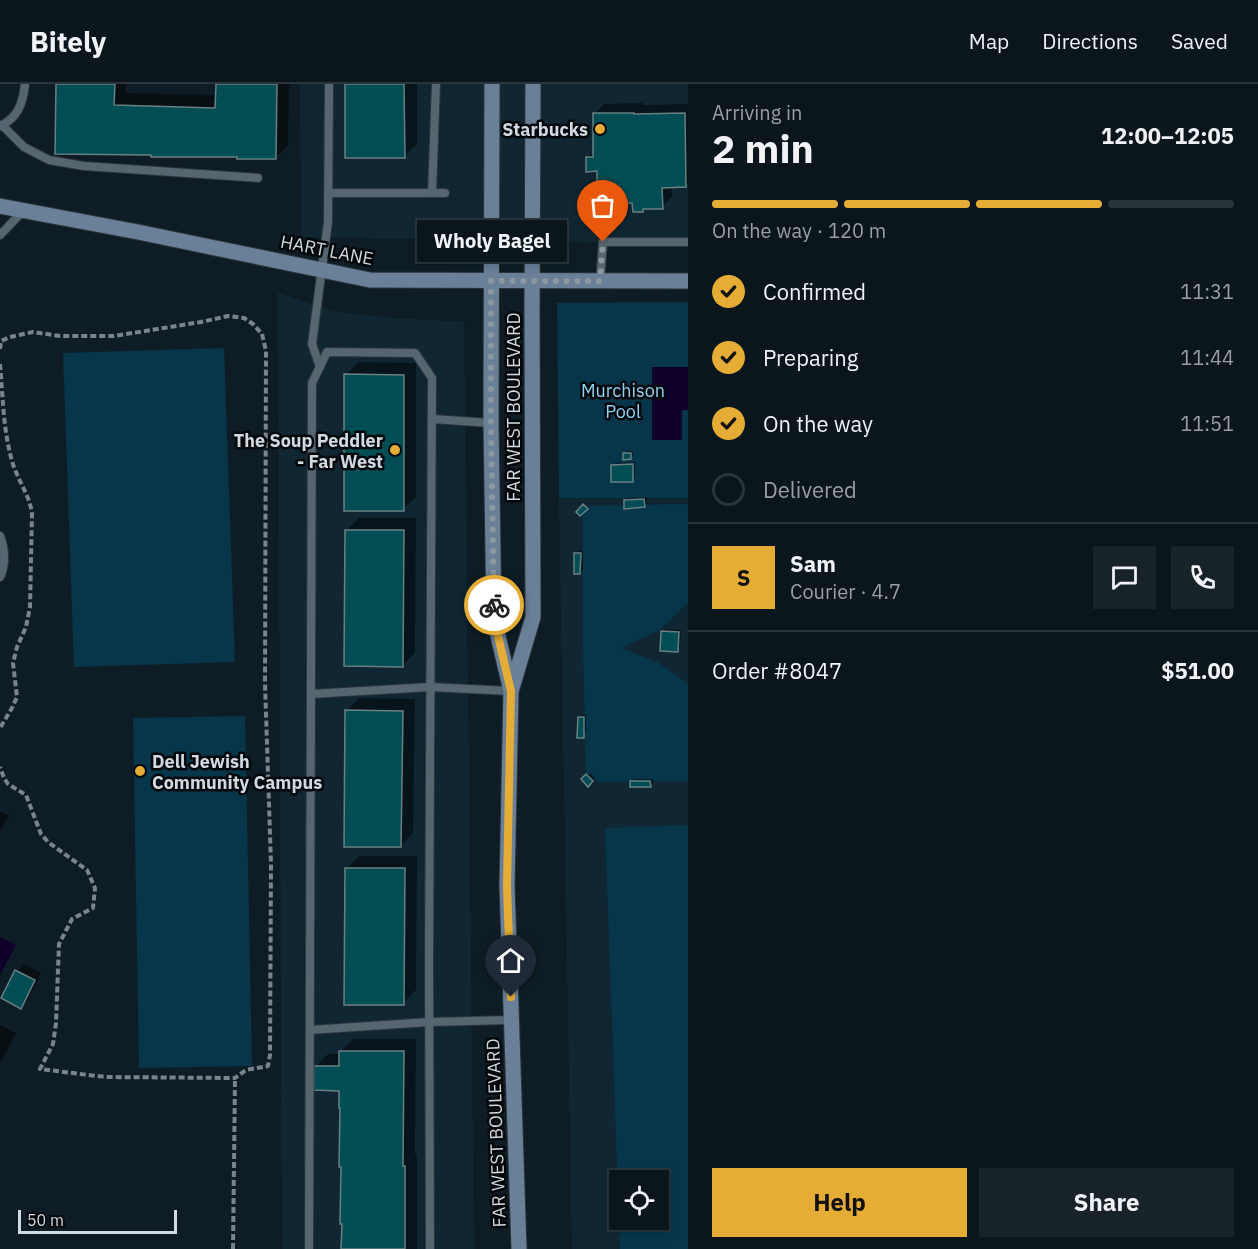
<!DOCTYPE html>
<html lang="en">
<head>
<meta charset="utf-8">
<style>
  body { margin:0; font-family:"IBM Plex Sans",sans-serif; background:#182329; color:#f1f3f6; height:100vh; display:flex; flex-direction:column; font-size:22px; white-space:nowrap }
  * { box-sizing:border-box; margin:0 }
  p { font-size:20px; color:#999fa3 }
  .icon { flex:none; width:33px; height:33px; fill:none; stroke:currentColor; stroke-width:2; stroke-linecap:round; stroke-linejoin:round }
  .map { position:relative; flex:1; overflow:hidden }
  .panel { display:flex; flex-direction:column; background:#0a161c; width:570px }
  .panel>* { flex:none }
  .controls { position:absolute; left:609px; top:1086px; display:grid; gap:12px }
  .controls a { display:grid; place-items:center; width:60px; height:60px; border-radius:0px; background:#0a161c; box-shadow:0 3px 9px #0003,0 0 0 2px #2a353b; font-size:30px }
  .scale { position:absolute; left:18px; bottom:15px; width:159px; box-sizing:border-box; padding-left:6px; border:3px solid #d0dae0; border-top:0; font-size:16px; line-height:21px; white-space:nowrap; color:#d0dae0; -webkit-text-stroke:4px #03070a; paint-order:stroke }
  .pin { position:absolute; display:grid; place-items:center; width:51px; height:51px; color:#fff; margin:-62px -26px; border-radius:50% 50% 50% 0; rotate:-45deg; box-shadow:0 0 6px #0007 }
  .pin .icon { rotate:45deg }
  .courier { position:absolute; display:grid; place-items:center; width:60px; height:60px; margin:-30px; border:4px solid #e6ad36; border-radius:50%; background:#fff; color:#222; box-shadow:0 2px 8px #0007 }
  .bubble { position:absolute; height:42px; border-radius:0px; background:#0a161c; box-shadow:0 3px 9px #0003,0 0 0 2px #2a353b; font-size:20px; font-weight:700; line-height:42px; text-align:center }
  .summary em { font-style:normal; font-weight:700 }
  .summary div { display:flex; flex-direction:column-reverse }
  .summary { display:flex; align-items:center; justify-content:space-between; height:102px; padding:0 24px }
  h1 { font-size:39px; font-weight:700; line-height:45px }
  .bar { display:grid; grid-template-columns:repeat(4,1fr); gap:9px 6px; align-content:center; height:72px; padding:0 24px }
  .bar i { height:8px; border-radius:4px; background:#2a353b }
  .bar .current { background:#e6ad36 }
  .bar p { grid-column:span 4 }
  .line { display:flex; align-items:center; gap:15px; padding:0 24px; border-top:2px solid #2a353b }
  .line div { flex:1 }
  .round { display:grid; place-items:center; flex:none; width:63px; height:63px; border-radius:0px; background:#182329 }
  ol { padding:0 24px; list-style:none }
  li { display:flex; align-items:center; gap:18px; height:66px }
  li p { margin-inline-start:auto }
  li .icon { padding:6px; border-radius:50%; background:#e6ad36; color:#111; stroke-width:4 }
  li:last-child { color:#999fa3 }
  li i { width:33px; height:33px; border:3px solid #2a353b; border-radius:50% }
  .primary-button { display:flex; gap:12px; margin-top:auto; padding:12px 24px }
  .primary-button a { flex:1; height:69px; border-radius:0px; background:#e6ad36; color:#111; font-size:24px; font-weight:700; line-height:69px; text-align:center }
  .primary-button a+a { background:#182329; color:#f1f3f6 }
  header { display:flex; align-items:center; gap:36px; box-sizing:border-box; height:84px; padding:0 30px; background:#0a161c; border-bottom:2px solid #2a353b }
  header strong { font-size:28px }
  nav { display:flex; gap:33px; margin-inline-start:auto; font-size:21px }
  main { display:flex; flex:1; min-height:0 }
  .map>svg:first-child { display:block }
</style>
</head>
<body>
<header>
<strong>Bitely</strong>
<nav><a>Map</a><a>Directions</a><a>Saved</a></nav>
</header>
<main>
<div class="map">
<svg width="688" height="1165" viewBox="0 0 688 1165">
  <rect width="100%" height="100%" fill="#0e1d25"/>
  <g fill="#102733" fill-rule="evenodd">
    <polygon points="300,0 688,0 688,160 301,153"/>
    <polygon points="278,209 332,227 392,234 464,238 474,1165 282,1165"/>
    <path d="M559 414H688V1165H572ZM620 1096H658V1136H620Z"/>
  </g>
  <g fill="#07364a" fill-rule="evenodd">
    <polygon points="688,218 688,414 559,414 557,219"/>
    <polygon points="224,264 235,578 74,583 63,269"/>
    <polygon points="688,420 688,518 660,546 621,564 659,579 688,600 688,697 598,698 586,689 583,561 583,432 589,422"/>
    <polygon points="245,632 252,982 139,984 133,634"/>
    <path d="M688 741V1165H620L605 744ZM620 1096H658V1136H620Z"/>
  </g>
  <g fill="#0e002a">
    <polygon points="652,283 688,283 688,326 682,326 682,356 652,356"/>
    <polygon points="0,853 16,861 0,891"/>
  </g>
  <g fill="#0007">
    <polygon points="58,0 126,0 126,9 217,11 217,0 289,0 288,61 275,74 153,70"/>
    <polygon points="346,0 417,0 417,60 404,72"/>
    <polygon points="643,19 643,21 688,20 688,99 686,102 672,102 672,113 662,123 646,123 643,127 598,86 588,73 595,66 594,30 604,20"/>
    <polygon points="358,278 416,279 416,413 403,425 346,291"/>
    <polygon points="627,367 633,367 633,371 631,374 625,370"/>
    <polygon points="635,378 635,393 633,396 612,382 615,379"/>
    <polygon points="647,413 647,419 644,422 626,417 628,414"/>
    <polygon points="359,434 416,434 415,569 403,581 347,446"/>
    <polygon points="579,467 583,467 583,486 580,489 576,470"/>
    <polygon points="665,545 681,546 680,563 677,566 662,548"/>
    <polygon points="359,614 415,615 413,749 401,761 346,627"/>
    <polygon points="582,631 586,631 586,649 583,652 579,634"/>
    <polygon points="590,689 595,694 588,700 583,695"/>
    <polygon points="634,695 653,695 653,699 650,701 631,698"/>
    <polygon points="0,727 9,732 0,748"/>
    <polygon points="359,772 417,772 416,906 403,919 347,784"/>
    <polygon points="23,880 41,889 27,917 21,923 3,914 17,887"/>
    <polygon points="0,941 16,949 0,980"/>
    <polygon points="353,955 416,955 415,1070 417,1070 417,1165 343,1165 340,1005 316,982 328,970 341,970 341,968"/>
  </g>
  <g fill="#004e53" stroke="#698082" stroke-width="1.5">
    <polygon points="56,0 115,0 114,21 215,24 216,0 277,0 276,75 237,75 237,73 151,73 151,71 55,70"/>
    <polygon points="345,0 404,0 405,74 345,74"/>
    <polygon points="593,29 634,29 634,30 685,29 686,103 662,104 663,125 643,125 643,128 633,128 632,119 597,119 597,87 586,88 586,73 593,73"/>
    <polygon points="344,290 404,291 404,427 344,427"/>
    <polygon points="623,369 631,369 631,375 623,376"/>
    <polygon points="633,380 633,398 611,398 611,381"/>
    <polygon points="644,415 645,423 624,425 624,416"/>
    <polygon points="583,420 588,425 580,432 576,428"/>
    <polygon points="345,446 404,446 403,583 344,582"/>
    <polygon points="574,469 581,469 580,490 574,490"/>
    <polygon points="661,547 679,548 678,568 660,567"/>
    <polygon points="345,626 403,627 401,763 344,763"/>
    <polygon points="578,633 584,633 584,654 577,654"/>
    <polygon points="586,690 593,697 588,703 581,695"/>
    <polygon points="630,697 650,697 651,703 630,703"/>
    <polygon points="345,784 405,784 404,921 344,921"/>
    <polygon points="15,886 35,896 21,925 1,914"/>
    <polygon points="339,967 404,967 403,1082 405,1082 405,1165 341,1165 342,1140 340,1140 341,1083 339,1083 340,1024 339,1024 339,1007 314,1006 314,982 339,982"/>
  </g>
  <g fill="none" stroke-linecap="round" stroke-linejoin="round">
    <defs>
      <g id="lane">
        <polyline points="2,41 24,63 49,76 84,82 258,94"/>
        <path d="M0 42C18 34 23 19 25 0"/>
        <polyline points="328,109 445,109"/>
        <polyline points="432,109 436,0"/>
        <polyline points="0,151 23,127"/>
        <polyline points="600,197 603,158 688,158"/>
        <polyline points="320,283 312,260 328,138 329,0"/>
        <polyline points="432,335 491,339"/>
        <path d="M0 452C5 465 6 481 0 493"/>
        <polyline points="311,610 430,603 511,607"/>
        <polyline points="310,946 429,938 511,936"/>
        <polyline points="309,1165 312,299 327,268 415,269 432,294 429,877 430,1165"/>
      </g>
      <g id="secondary">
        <polyline points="492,0 491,339 494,535 511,607 507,802 519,1165"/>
        <polyline points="0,122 138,148 370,196 688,197"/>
        <polyline points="512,604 533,533 532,225 533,0"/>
      </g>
    </defs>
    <use href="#lane" stroke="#2e353c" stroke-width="10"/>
    <use href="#secondary" stroke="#2e353c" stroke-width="17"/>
    <g stroke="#79858c" stroke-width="4" stroke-dasharray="6 3" stroke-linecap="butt">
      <polyline points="0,265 1,257 10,253 33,248 60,252 114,252 201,238 228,232 244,234 253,240 262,250 266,267 265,600 271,780 270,971 268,982 246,986 235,994 105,993 40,985 53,960 56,939 59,860 72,835 93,824 95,804 87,786 48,758 41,750 26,711 8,700 4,694 0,683"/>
      <path d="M0 280C3 313 3 345 12 377 17 395 29 410 32 429L30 523 26 543 17 563 13 579 17 613 12 624 0 644"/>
      <polyline points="233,1165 235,995"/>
    </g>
    <use href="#lane" stroke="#556670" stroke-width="8"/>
    <use href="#secondary" stroke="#6a8098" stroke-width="15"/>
  </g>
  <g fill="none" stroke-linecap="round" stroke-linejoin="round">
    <polyline stroke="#8c989f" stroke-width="6" stroke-dasharray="0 10.8" points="494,521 491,339 491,197 600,197 603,158"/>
    <polyline stroke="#e6ad36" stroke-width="8" points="494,521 494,535 511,607 507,802 511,913"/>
  </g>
  <g fill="#e6ad36" stroke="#03070a" stroke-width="2">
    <circle cx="600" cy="45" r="6"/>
    <circle cx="395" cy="366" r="6"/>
    <circle cx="140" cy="687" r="6"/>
  </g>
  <g text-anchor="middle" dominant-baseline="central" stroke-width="5" stroke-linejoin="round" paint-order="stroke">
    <g font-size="18" font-weight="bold" fill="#d0dae0" stroke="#03070a" text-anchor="end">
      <text x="588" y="45">Starbucks</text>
      <text x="383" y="356">The Soup Peddler<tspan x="383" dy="21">- Far West</tspan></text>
      <text x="152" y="677" text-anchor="start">Dell Jewish<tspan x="152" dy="21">Community Campus</tspan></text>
    </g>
    <g font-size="18" fill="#d0dae0" stroke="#03070a">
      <text transform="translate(327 166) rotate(11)">HART LANE</text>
      <text transform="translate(513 323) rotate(-90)">FAR WEST BOULEVARD</text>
      <text transform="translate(496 1049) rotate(-92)">FAR WEST BOULEVARD</text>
    </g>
    <g font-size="18" fill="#90d3f6" stroke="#03070a">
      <text x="623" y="306">Murchison<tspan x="623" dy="21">Pool</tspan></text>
    </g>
  </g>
</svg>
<div class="controls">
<a><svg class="icon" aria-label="locate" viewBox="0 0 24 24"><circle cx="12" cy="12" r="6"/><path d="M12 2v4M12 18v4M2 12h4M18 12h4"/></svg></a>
</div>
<div class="scale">50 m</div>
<div class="pin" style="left:603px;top:158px;background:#ea580c"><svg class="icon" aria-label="bag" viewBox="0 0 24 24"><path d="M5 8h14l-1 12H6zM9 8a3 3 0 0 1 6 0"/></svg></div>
<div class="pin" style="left:511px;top:913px;background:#1f2937"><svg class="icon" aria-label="home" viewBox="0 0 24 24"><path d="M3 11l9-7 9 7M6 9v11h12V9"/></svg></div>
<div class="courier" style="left:494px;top:521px"><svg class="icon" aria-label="bike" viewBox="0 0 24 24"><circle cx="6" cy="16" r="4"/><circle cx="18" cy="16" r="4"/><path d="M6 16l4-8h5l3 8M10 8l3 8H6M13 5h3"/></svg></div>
<div class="bubble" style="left:417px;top:136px;width:150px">Wholy Bagel</div>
</div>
<section class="panel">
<div class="summary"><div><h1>2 min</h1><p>Arriving in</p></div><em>12:00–12:05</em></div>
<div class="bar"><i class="current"></i><i class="current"></i><i class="current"></i><i></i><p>On the way · 120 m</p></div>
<ol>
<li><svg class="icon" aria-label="check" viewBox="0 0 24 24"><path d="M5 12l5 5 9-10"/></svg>Confirmed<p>11:31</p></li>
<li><svg class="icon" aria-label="check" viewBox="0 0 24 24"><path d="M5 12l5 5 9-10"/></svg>Preparing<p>11:44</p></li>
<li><svg class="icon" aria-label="check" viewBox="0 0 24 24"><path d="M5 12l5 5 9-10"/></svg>On the way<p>11:51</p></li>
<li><i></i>Delivered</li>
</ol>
<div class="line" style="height:108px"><b class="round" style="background:#e6ad36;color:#111">S</b><div><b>Sam</b><p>Courier · 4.7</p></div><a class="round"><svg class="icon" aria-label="chat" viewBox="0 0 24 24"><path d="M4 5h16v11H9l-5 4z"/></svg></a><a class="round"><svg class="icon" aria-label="phone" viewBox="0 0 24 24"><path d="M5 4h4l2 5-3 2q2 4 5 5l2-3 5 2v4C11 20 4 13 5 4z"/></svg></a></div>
<div class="line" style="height:78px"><div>Order #8047</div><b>$51.00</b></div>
<div class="primary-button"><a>Help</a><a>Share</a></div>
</section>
</main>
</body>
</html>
